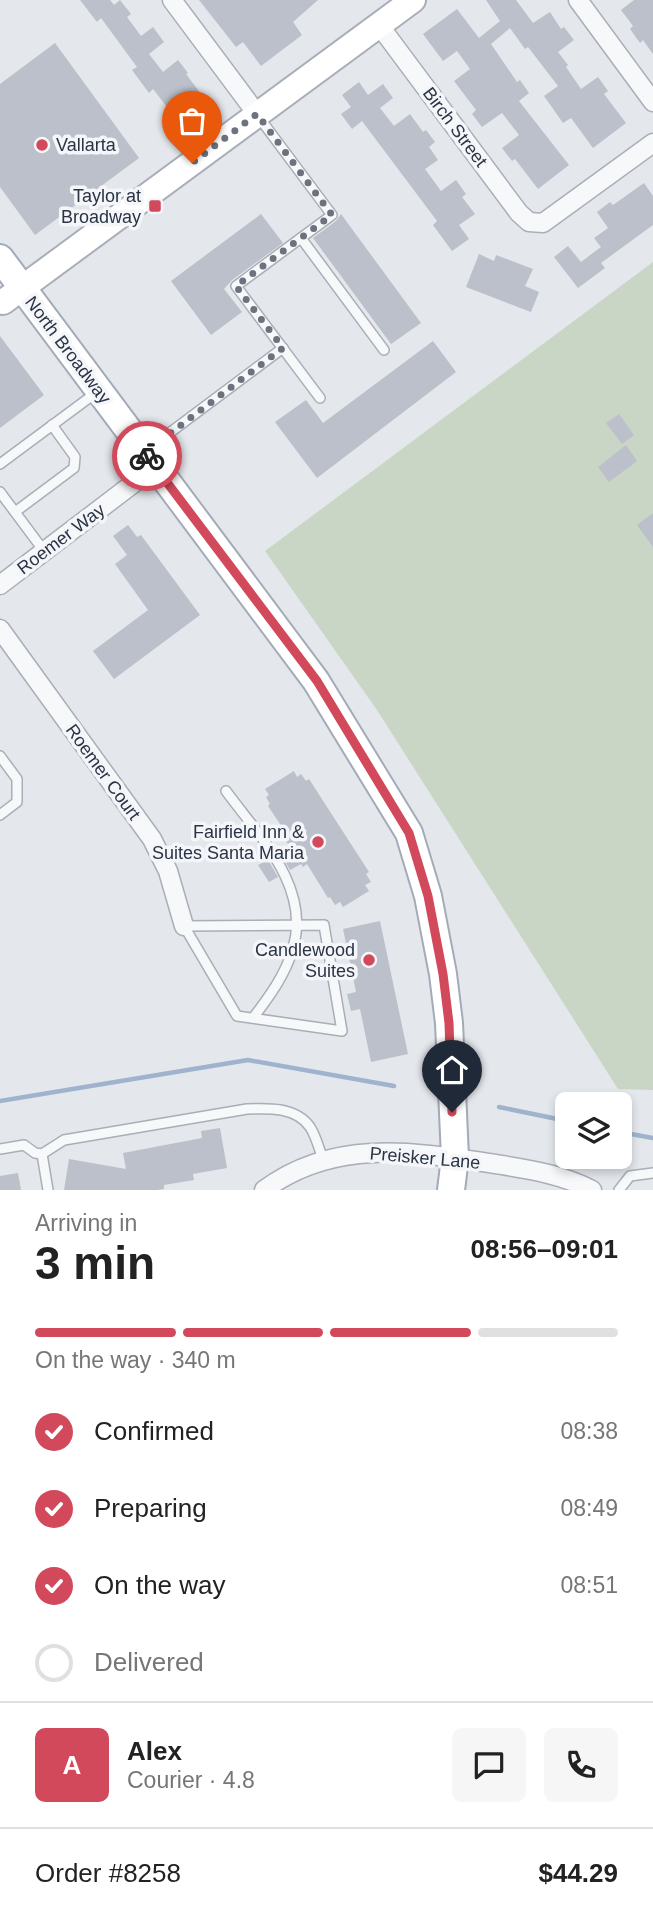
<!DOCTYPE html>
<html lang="en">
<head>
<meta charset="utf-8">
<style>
  body { margin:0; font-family:Helvetica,sans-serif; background:#f6f6f6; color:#222; height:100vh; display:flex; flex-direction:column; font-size:26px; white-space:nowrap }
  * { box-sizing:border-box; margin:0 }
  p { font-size:23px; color:#767676 }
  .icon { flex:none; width:38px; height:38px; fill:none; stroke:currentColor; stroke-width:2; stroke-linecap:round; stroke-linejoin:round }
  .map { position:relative; height:1190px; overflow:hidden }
  .details { display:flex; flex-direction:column; background:#fff; flex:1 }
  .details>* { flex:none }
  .tools { position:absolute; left:555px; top:1092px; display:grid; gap:14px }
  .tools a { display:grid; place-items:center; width:77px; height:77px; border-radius:10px; background:#fff; box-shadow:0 4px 10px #0003; font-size:35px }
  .pin { position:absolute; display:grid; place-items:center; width:60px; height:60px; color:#fff; margin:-72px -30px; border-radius:50% 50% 50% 0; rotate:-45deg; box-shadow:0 0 7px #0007 }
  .pin .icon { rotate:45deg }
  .courier { position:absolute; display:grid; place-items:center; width:70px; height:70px; margin:-35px; border:5px solid #d1495b; border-radius:50%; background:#fff; color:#222; box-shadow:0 2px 9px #0007 }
  .overview em { font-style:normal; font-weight:700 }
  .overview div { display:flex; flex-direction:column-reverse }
  .overview { display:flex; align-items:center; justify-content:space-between; height:119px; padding:0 35px }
  h1 { font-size:46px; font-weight:700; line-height:52px }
  .bar { display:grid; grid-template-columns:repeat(4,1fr); gap:10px 7px; align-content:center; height:84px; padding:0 35px }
  .bar i { height:9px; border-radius:5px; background:#e0e0e0 }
  .bar .selected { background:#d1495b }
  .bar p { grid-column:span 4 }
  .line { display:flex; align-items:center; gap:18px; padding:0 35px; border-top:2px solid #e0e0e0 }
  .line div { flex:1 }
  .round { display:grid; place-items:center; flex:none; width:74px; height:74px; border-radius:10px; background:#f6f6f6 }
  ol { padding:0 35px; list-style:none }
  li { display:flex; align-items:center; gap:21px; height:77px }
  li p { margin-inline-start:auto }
  li .icon { padding:7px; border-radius:50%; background:#d1495b; color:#fff; stroke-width:4 }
  li:last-child { color:#767676 }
  li i { width:38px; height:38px; border:4px solid #e0e0e0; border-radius:50% }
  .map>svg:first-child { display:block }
</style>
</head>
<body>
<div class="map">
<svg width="653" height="1190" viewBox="0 0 653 1190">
  <rect width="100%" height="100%" fill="#e4e7ec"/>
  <polygon fill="#c9d6c5" points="653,262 653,1090 618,1089 377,710 265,551"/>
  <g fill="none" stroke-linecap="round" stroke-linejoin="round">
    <g stroke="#9fb4cc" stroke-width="4.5">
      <polyline points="0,1101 248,1060 394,1086"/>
      <polyline points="499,1107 567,1121"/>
      <polyline points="620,1132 653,1138"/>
    </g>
  </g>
  <g fill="#bbc0ca">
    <polygon points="80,0 110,0 114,5 120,0 131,14 127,17 141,36 153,27 164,42 149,54 163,72 178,60 188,73 186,74 207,102 181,123 186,129 173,140 162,126 174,116 153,89 149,93 132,70 137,67 101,18 97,22"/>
    <polygon points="199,0 318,0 293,22 302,35 261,66 243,42 236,47"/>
    <polygon points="486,0 516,0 533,23 550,12 561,29 564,27 574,40 558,52 568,65 566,67 581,89 598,77 608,91 604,94 626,123 593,148 571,118 563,123 544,96 558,86 528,47 525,49 510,28 491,44 517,82 520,80 529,93 519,101 569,165 538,189 515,159 512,161 502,148 519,135 502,113 482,127 472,114 476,110 454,81 470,69 457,51 443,61 423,34 457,9 479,38 500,21"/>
    <polygon points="634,0 653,0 653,54 643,40 640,43 630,29 633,26 621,10"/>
    <polygon points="55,43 139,158 35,235 0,187 0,84"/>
    <polygon points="359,82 368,95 383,84 393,98 380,108 394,126 410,114 423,132 426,130 435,142 429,147 438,160 425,169 441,191 456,180 466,194 462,197 475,214 459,225 469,239 452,251 433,225 437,221 362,121 352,129 341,114 351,107 342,95"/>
    <polygon points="644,183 653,196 653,225 601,263 605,268 578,288 554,257 568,246 581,262 601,247 594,238 608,228 597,212 610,202 613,205"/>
    <polygon points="261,214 283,243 232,280 224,289 242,312 211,335 171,281"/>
    <polygon points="341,214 421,323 391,344 313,238 336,221"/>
    <polygon points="479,254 494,261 496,255 533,269 525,286 539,292 531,312 466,287"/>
    <polygon points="0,336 44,395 0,428"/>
    <polygon points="433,341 456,372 317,478 275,422 306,400 323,423"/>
    <polygon points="619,414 634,435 622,444 606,423"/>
    <polygon points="626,445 637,461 609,482 598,467"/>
    <polygon points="653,513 653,547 637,525"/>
    <polygon points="128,525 137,537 141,535 200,615 114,679 93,651 148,610 115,564 127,555 113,536"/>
    <polygon points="294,771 297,777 301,774 306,781 309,779 369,872 366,874 371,882 365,885 369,891 343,907 340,902 335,905 330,897 328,898 307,864 303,867 301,864 290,870 280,853 290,847 284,838 288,836 268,806 270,804 266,797 269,795 265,789"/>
    <polygon points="268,860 278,877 269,882 258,865"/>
    <polygon points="380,921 408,1054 371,1062 360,1009 351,1011 347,994 356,992 343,929"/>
    <polygon points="220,1128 227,1168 193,1174 194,1180 164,1185 164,1189 157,1190 64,1190 69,1159 126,1169 123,1153 202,1138 201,1131"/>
    <polygon points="18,1173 21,1190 0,1190 0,1176"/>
  </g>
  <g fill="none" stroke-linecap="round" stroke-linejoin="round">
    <defs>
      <g id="lane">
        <polyline points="258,116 332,215 236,286 320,398"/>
        <polyline points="301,238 384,350"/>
        <polyline points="148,449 283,348"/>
        <polyline points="0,464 97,392"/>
        <polyline points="0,492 44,551"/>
        <polyline points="15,512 74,468 75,457 52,425"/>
        <polyline points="0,756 17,779 17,802 0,815"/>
        <path d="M226 791C259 836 311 887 293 948 286 974 269 997 253 1018"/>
        <polygon points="324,925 342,1031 237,1016 184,926"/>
        <path d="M0 1149 24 1145 35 1153 42 1154 64 1140 247 1109C269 1108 296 1107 310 1127 316 1136 319 1149 323 1159"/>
        <polyline points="42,1154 48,1190"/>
        <polyline points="619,1190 630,1176 653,1173"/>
      </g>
      <g id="street">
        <polyline points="172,0 257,114"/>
        <polyline points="578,0 653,102"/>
        <polyline points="379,25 519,213 529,222 543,223 653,143"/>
        <polyline points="0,585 155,467"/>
        <polyline points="0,629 152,839 168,871 184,926"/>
        <path d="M264 1190C332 1139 410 1151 489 1163 525 1169 559 1173 592 1190"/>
      </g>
      <polyline id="secondary" points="3,302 413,0"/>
      <polyline id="primary" points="0,258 316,681 409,833 428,896 443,974 449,1023 455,1158 451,1190"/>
    </defs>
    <use href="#lane" stroke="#a9aeb7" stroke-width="12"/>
    <use href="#street" stroke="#a9aeb7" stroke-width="21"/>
    <use href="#secondary" stroke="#a9aeb7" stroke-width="28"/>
    <use href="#primary" stroke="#a3abb8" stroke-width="30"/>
    <use href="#lane" stroke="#f7f8fa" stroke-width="9"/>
    <use href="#street" stroke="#f7f8fa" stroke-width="18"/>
    <use href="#secondary" stroke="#fff" stroke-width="24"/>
    <use href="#primary" stroke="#fff" stroke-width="26"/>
  </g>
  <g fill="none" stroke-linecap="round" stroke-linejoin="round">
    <polyline stroke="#6c737f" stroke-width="7" stroke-dasharray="0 12.6" points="147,456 144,453 283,348 236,286 332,215 257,114 192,163"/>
    <polyline stroke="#d1495b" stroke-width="9" points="147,456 317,681 409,833 428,896 443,974 449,1023 452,1112"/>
  </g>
  <g fill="#d1495b" stroke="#f4f6f9" stroke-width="2.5">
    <circle cx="42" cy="145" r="7"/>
    <rect x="148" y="199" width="14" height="14" rx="3.5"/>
    <circle cx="318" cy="842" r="7"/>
    <circle cx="369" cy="960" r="7"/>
  </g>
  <g text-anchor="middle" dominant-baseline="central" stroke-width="7" stroke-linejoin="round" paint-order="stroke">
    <g font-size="18" fill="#2b3445" stroke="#f4f6f9">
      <text transform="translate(455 127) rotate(53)">Birch Street</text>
      <text transform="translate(68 350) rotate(53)">North Broadway</text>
      <text transform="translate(61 539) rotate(-37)">Roemer Way</text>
      <text transform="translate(103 772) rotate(54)">Roemer Court</text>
      <text transform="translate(425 1158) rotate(5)">Preisker Lane</text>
    </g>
    <g font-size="18" fill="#2b3445" stroke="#f4f6f9" text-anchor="end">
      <text x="56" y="145" text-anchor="start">Vallarta</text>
      <text x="141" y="196">Taylor at<tspan x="141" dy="21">Broadway</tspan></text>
      <text x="304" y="832">Fairfield Inn &amp;<tspan x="304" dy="21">Suites Santa Maria</tspan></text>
      <text x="355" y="950">Candlewood<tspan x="355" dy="21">Suites</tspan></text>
    </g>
  </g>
</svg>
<div class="tools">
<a><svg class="icon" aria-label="layers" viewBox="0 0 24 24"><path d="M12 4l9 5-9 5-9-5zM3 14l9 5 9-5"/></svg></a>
</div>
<div class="pin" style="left:192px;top:163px;background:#ea580c"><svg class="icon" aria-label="bag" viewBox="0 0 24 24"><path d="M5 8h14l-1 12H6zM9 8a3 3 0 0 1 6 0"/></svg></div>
<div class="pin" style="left:452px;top:1112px;background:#1f2937"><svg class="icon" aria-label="home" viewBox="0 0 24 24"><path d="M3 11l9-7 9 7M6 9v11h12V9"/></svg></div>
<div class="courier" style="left:147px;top:456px"><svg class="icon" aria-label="bike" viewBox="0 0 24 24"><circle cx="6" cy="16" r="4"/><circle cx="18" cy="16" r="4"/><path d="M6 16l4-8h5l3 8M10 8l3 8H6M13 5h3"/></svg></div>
</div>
<section class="details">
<div class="overview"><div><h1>3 min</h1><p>Arriving in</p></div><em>08:56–09:01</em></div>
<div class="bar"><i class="selected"></i><i class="selected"></i><i class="selected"></i><i></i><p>On the way · 340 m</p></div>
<ol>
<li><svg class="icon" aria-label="check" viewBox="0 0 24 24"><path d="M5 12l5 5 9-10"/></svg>Confirmed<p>08:38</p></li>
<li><svg class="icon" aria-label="check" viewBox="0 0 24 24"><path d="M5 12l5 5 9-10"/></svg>Preparing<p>08:49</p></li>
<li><svg class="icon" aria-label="check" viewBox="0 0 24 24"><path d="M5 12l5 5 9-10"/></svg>On the way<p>08:51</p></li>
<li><i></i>Delivered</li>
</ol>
<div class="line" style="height:126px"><b class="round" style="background:#d1495b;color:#fff">A</b><div><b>Alex</b><p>Courier · 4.8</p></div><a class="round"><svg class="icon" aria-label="chat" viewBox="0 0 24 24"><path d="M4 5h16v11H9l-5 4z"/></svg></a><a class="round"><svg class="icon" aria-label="phone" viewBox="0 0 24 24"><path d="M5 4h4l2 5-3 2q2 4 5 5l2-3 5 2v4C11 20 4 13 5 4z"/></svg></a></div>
<div class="line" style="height:91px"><div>Order #8258</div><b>$44.29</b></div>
</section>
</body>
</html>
